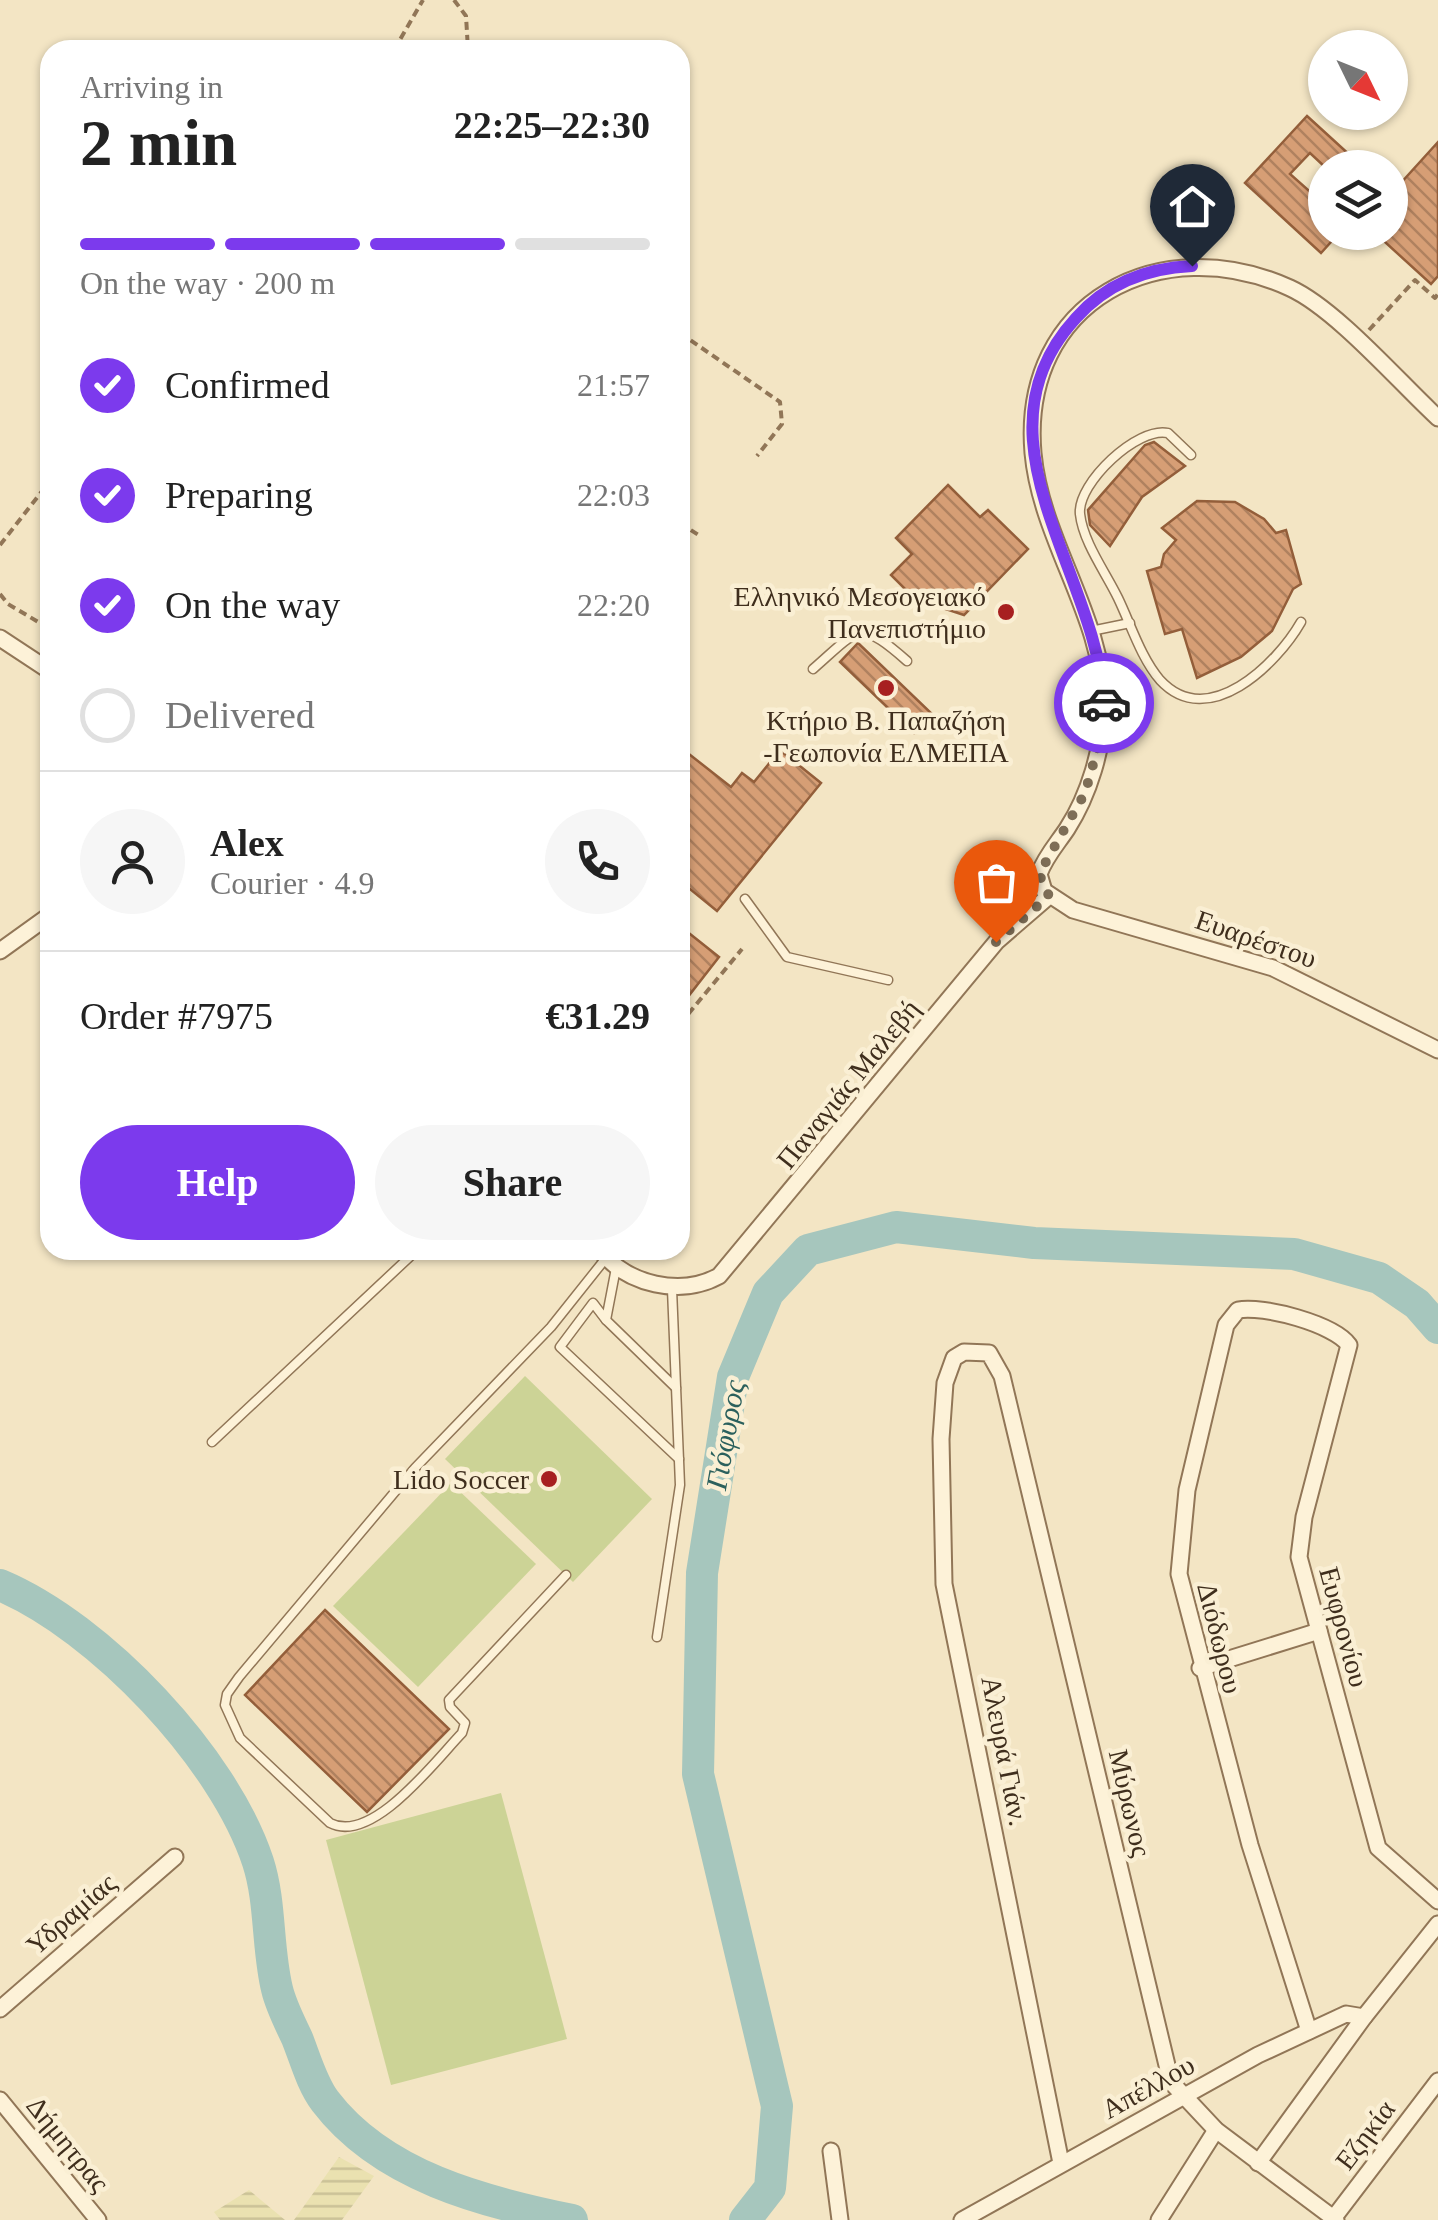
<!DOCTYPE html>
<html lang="en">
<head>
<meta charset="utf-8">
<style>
  body { margin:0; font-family:Georgia,serif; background:#f6f6f6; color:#222; height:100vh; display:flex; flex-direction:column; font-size:38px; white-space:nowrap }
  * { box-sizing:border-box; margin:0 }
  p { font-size:32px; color:#767676 }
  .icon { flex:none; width:55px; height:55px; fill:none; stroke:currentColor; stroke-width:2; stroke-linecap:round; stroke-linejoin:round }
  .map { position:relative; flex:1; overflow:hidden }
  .details { position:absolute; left:40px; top:40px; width:650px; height:1220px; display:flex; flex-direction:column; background:#fff; border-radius:30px; box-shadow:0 2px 8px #0004 }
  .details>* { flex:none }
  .needle { width:65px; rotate:133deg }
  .buttons { position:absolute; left:1308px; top:30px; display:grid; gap:20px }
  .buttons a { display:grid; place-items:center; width:100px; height:100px; border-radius:50%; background:#fff; box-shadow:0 2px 8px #0004; font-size:50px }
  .pin { position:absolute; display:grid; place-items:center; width:85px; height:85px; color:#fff; margin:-102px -42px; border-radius:50% 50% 50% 0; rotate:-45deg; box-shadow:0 0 10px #0007 }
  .pin .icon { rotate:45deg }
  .courier { position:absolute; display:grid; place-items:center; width:100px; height:100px; margin:-50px; border:8px solid #7c3aed; border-radius:50%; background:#fff; color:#222; box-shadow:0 2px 12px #0007 }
  .headline em { font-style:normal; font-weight:600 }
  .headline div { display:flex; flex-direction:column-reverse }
  .headline { display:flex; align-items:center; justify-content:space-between; height:170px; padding:0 40px }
  h1 { font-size:65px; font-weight:600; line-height:75px }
  .bar { display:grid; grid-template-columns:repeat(4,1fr); gap:15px 10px; align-content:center; height:120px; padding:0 40px }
  .bar i { height:12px; border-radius:8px; background:#e0e0e0 }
  .bar .active { background:#7c3aed }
  .bar p { grid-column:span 4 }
  .line { display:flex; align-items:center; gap:25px; padding:0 40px; border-top:2px solid #e0e0e0 }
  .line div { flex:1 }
  .round { display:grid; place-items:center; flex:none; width:105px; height:105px; border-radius:52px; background:#f6f6f6 }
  ol { padding:0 40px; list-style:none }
  li { display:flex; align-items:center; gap:30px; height:110px }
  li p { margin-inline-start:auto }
  li .icon { padding:10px; border-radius:50%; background:#7c3aed; color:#fff; stroke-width:4 }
  li:last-child { color:#767676 }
  li i { width:55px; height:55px; border:5px solid #e0e0e0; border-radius:50% }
  .primary-button { display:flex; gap:20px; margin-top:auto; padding:20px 40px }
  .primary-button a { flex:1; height:115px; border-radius:60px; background:#7c3aed; color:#fff; font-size:40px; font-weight:600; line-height:115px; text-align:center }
  .primary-button a+a { background:#f6f6f6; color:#222 }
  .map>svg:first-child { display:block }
</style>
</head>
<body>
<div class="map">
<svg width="1438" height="2220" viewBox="0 0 1438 2220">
  <defs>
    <pattern id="farmland-rules" width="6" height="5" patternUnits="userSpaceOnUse" patternTransform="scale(2.5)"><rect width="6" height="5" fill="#eae1b0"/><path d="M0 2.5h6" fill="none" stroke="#cac197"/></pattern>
    <pattern id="building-back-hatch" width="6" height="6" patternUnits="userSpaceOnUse" patternTransform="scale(2.5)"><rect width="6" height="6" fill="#d69e75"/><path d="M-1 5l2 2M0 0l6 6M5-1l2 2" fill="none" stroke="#af815f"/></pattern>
  </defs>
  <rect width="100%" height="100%" fill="#f3e5c4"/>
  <g fill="url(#farmland-rules)">
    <polygon points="339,2157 374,2176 342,2220 294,2220"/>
    <polygon points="249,2190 285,2220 220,2220 214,2212"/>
  </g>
  <g fill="#ccd396">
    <polygon points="525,1376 652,1499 573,1582 445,1459"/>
    <polygon points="451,1483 536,1564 418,1687 333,1606"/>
    <polygon points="501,1793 567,2039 391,2085 326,1840"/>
  </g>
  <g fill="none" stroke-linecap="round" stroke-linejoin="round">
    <g stroke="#a6c6bd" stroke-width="32">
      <path d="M0 1585C100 1627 224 1758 258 1862 271 1902 267 1948 277 1989 281 2006 290 2023 297 2038 305 2058 312 2084 325 2101 382 2176 483 2202 572 2220"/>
      <polyline points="745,2220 770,2188 777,2106 698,1774 702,1573 733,1377 768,1293 808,1250 896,1227 1034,1243 1294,1254 1379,1278 1417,1304 1438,1328"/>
    </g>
  </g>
  <g fill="url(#building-back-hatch)" stroke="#935e3a" stroke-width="2.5">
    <polygon points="1307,116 1364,168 1326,168 1310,153 1290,174 1325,205 1325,232 1340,232 1321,253 1245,183"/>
    <polygon points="1438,142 1438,276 1431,284 1374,232 1390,232 1390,195"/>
    <polygon points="1154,442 1185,466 1142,497 1110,546 1090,525 1088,510 1145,445"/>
    <polygon points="948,485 980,517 988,510 1028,549 964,615 915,599 891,575 912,554 896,538"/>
    <polygon points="1197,501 1235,502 1264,519 1276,533 1286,530 1301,584 1293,589 1272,631 1241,657 1197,678 1182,629 1165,634 1147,571 1161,567 1164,554 1176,540 1162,528"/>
    <polygon points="858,643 932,714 914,733 840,662"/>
    <polygon points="680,747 731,787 742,773 754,782 780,750 821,783 717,911 680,881"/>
    <polygon points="680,926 719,957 680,1007"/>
    <polygon points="325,1610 449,1729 367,1812 245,1695"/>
  </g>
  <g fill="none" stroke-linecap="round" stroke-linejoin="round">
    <defs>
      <g id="service">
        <path d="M1191 455 1168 433C1138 426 1077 483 1080 514 1083 542 1106 573 1118 598 1131 625 1141 658 1160 680 1208 732 1277 664 1301 622"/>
        <polyline points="1091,631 1130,623"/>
        <path d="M813 669C859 629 858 618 907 661"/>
        <polyline points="745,899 787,957 888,980"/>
        <polyline points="616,1268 606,1320 676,1388"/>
        <polyline points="606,1320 593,1303 560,1347 679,1459"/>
        <polyline points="212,1442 417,1250"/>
        <path d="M566 1575 449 1700 450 1707 465 1723 462 1733C435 1761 372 1845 330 1823L240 1738 225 1705 227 1694 239 1677 415 1468 551 1327 606 1258"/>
        <polyline points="657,1637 680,1485 672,1289"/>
      </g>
      <g id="minor">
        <path d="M1438 418C1399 382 1336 309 1290 288 1161 229 1020 301 1033 453 1041 541 1104 617 1104 707 1103 748 1089 795 1067 829 1057 844 1045 857 1039 874L1044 891 1073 910 1273 968 1438 1050"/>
        <polyline points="0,638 50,671"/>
        <polyline points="0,951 50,915"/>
        <path d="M600 1250C627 1285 681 1297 719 1276L997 941 1049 896"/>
        <polyline points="1200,1668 1319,1631"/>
        <polyline points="0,2009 175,1857"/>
        <path d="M1309 2031 1250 1845 1179 1574 1187 1490 1226 1325 1238 1310C1263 1305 1334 1324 1349 1345L1304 1517 1299 1557 1378 1848 1438 1901"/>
        <polyline points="0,2100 98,2220"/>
        <polyline points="831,2151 840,2220"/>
        <polyline points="1061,2163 944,1584 941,1439 945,1383 954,1358 964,1352 989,1353 1002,1376 1171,2082 1216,2130 1336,2220"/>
        <polyline points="1258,2163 1364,2017 1438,1924"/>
        <polyline points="962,2220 1258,2055 1346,2014 1364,2017"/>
        <polyline points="1159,2220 1216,2130"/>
        <polyline points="1332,2220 1438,2081"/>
      </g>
    </defs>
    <use href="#service" stroke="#917657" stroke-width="11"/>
    <use href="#minor" stroke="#917657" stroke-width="19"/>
    <g stroke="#917657" stroke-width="4" stroke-dasharray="8 5" stroke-linecap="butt">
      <polyline points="454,0 466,16 468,50"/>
      <polyline points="394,50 423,0"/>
      <polyline points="1369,330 1415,280 1435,298 1438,294"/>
      <polyline points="680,333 780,402 782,424 757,456"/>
      <polyline points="680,523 700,536"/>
      <polyline points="0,545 50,481"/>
      <polyline points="0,594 8,604 50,629"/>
      <polyline points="680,1024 742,949"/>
    </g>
    <use href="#service" stroke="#fdf2d8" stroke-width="8"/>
    <use href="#minor" stroke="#fdf2d8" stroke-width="15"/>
  </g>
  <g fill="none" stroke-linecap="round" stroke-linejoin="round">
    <polyline stroke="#7e6e57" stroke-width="10" stroke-dasharray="0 18" points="996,942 1049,896 1039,874 1085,793 1100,740 1104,703"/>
    <path stroke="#7c3aed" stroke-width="12" d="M1104 703C1098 573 966 438 1076 318 1107 283 1146 268 1192 266"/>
  </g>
  <g fill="#a72020" stroke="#faefd4" stroke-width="4">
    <circle cx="1006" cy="612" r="10"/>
    <circle cx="886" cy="688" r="10"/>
    <circle cx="549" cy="1479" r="10"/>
  </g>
  <g text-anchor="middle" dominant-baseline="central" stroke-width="9" stroke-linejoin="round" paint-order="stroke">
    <g font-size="28" fill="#3f2e1d" stroke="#faefd4" text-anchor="end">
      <text x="986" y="596">Ελληνικό Μεσογειακό<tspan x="986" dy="32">Πανεπιστήμιο</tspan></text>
      <text x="886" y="720" text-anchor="middle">Κτήριο Β. Παπαζήση<tspan x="886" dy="32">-Γεωπονία ΕΛΜΕΠΑ</tspan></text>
      <text x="529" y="1479">Lido Soccer</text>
    </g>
    <g font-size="28" fill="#3f2e1d" stroke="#faefd4">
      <text transform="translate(1256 939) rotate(19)">Ευαρέστου</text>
      <text transform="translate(848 1084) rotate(-51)">Παναγιάς Μαλεβή</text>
      <text transform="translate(1344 1627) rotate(75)">Ευφρονίου</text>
      <text transform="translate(1220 1638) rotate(76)">Διόδωρου</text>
      <text transform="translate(1005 1751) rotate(79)">Αλευρά Γιάν.</text>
      <text transform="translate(1130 1803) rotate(77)">Μύρωνος</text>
      <text transform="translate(71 1914) rotate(-41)">Υδραμίας</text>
      <text transform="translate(1148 2087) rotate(-29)">Απέλλου</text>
      <text transform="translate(1365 2135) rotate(-53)">Εζηκία</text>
      <text transform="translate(68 2144) rotate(51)">Δήμητρας</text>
    </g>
    <g font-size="30" font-style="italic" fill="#2b605d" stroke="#faefd4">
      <text transform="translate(725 1435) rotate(-80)">Γιόφυρος</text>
    </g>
  </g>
</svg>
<div class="buttons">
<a><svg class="needle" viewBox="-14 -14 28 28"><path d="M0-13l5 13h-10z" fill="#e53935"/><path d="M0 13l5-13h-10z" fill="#767676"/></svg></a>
<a><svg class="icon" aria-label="layers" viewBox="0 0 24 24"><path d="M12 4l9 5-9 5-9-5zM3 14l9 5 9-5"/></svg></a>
</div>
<div class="pin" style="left:996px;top:942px;background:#ea580c"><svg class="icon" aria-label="bag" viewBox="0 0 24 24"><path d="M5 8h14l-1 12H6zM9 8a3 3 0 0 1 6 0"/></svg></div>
<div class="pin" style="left:1192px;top:266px;background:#1f2937"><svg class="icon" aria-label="home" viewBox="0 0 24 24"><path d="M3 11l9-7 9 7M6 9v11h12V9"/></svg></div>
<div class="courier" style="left:1104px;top:703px"><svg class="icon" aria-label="car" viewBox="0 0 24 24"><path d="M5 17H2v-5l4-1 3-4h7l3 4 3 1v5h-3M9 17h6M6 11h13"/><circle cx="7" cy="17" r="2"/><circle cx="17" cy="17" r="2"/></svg></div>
<section class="details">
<div class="headline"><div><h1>2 min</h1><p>Arriving in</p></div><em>22:25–22:30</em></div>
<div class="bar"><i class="active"></i><i class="active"></i><i class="active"></i><i></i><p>On the way · 200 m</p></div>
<ol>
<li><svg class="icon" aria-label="check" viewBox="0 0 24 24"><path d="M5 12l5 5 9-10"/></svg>Confirmed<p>21:57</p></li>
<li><svg class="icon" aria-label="check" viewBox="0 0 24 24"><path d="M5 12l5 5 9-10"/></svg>Preparing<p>22:03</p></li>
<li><svg class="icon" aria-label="check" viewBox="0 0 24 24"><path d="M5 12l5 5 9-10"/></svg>On the way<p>22:20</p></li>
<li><i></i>Delivered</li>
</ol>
<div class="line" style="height:180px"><a class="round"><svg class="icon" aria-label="person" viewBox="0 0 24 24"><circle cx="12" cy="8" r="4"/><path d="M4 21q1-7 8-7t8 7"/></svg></a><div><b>Alex</b><p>Courier · 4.9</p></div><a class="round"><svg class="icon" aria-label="phone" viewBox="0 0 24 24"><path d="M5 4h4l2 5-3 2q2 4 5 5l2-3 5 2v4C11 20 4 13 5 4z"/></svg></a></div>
<div class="line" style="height:130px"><div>Order #7975</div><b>€31.29</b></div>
<div class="primary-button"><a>Help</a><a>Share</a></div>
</section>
</div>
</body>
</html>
